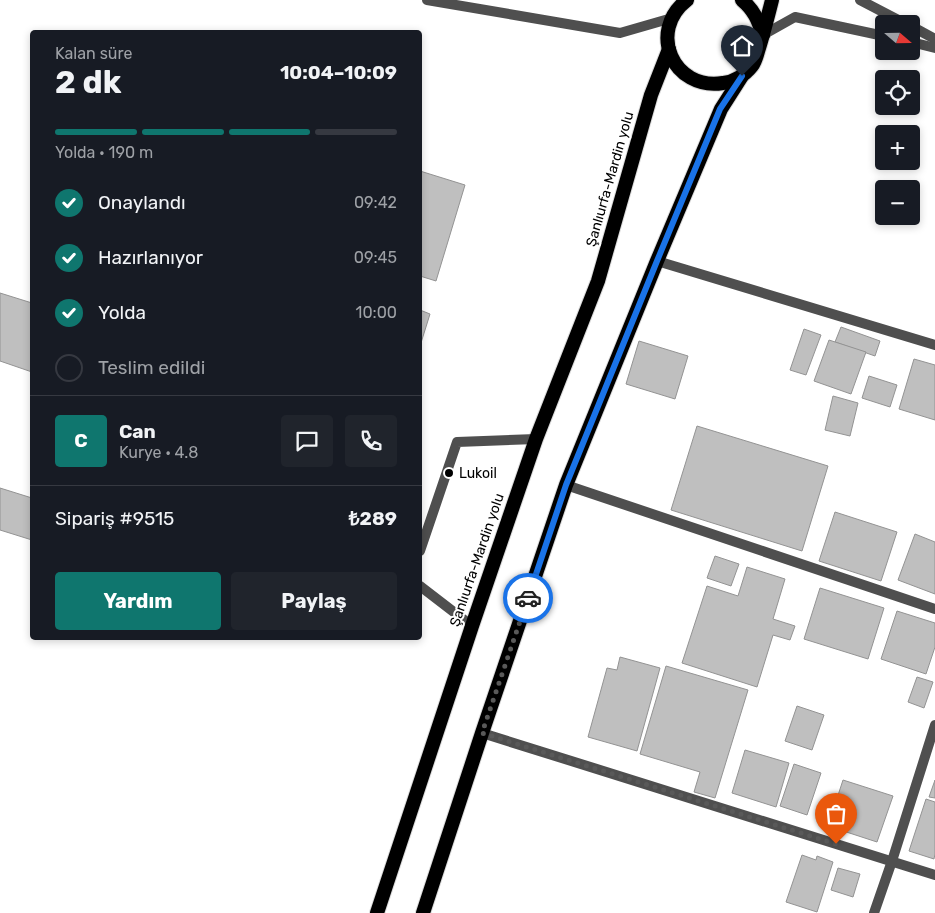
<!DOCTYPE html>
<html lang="tr">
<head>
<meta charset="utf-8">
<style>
  body { margin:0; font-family:Rubik,sans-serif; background:#20242c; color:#f1f3f6; height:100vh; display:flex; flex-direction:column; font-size:19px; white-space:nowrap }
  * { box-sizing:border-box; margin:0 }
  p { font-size:16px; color:#9ea1a6 }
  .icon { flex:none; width:28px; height:28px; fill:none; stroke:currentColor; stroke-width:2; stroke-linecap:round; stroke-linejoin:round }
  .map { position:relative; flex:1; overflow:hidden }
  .panel { position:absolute; left:30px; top:30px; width:392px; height:610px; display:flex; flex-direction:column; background:#171b24; border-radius:5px; box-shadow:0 2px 8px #0003 }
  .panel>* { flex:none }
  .needle { width:32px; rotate:110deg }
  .fabs { position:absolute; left:875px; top:15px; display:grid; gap:10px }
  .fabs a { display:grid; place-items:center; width:45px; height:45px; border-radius:5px; background:#171b24; box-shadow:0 2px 8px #0003; font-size:25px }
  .pin { position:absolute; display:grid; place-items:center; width:42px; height:42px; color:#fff; margin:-51px -21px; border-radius:50% 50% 50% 0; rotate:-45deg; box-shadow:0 0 5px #0007 }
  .pin .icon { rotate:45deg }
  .courier { position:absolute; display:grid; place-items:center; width:50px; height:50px; margin:-25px; border:4px solid #1a73e8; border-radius:50%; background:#fff; color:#222; box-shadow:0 1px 6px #0007 }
  .overview em { font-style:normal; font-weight:700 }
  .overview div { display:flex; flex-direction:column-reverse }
  .overview { display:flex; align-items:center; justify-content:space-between; height:85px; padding:0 25px }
  h1 { font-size:32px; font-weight:700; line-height:38px }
  .bar { display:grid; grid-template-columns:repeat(4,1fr); gap:8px 5px; align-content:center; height:60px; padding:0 25px }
  .bar i { height:6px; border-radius:4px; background:#363941 }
  .bar .on { background:#0f766e }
  .bar p { grid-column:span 4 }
  .line { display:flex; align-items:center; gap:12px; padding:0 25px; border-top:1px solid #363941 }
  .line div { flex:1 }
  .round { display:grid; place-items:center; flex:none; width:52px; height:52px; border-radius:5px; background:#20242c }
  ol { padding:0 25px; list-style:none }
  li { display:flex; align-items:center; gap:15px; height:55px }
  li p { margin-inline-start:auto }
  li .icon { padding:5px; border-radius:50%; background:#0f766e; color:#fff; stroke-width:4 }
  li:last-child { color:#9ea1a6 }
  li i { width:28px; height:28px; border:2px solid #363941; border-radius:50% }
  .action { display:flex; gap:10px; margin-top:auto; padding:10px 25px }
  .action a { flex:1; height:58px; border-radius:5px; background:#0f766e; color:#fff; font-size:20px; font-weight:700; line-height:58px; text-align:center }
  .action a+a { background:#20242c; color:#f1f3f6 }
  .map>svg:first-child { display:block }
</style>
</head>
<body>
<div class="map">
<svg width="935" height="913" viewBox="0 0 935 913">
  <rect width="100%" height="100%" fill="#fff"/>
  <g fill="#bfbfbf" stroke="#939393">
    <polygon points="420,171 465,185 436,281 420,276"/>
    <polygon points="0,293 32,303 32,372 0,361"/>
    <polygon points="420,310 430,314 420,346"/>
    <polygon points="841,327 880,341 875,356 835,342"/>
    <polygon points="804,329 821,335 806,375 790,370"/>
    <polygon points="829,340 866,352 851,394 814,381"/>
    <polygon points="639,341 688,356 675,399 626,384"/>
    <polygon points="914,359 935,365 935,420 899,409"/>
    <polygon points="869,376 897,385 890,407 862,398"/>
    <polygon points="833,396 858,403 850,436 825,430"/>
    <polygon points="697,426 828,466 802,551 671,510"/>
    <polygon points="0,488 32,498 32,540 0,530"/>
    <polygon points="835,512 897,532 881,581 819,561"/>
    <polygon points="915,534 935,542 935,594 898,580"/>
    <polygon points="715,556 739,564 731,586 707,578"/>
    <polygon points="747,567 785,579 773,619 795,626 790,640 773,635 757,687 682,663 707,586 738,596"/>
    <polygon points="820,588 884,608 868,659 804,639"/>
    <polygon points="897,611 935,623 935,647 926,674 881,659"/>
    <polygon points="620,657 660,668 637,751 588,737 607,668 617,670"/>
    <polygon points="666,666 748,690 715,798 694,792 700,772 640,754"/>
    <polygon points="917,677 933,682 924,708 908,702"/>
    <polygon points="797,706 824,715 812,750 785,741"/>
    <polygon points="745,750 789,763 776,807 732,793"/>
    <polygon points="794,764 821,773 807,815 780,806"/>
    <polygon points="843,780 893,796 877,842 828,826"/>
    <polygon points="935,780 935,798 929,797"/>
    <polygon points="926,799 935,802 935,854 934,859 909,851"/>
    <polygon points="802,855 816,860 817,856 833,862 817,912 786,902"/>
    <polygon points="838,868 860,874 853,897 831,890"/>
  </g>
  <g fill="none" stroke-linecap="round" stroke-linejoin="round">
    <defs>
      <g id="trunk">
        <path d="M687 0C647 31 673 91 723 83 734 82 745 75 752 66 756 61 757 54 759 48 764 32 768 16 772 0"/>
        <path d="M742 0C754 10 758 20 763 35"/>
        <polyline points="377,913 472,626 536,439 598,281 651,95 669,49"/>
        <polyline points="423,913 482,733 566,485 657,261 721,109 742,76"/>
      </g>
    </defs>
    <use href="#trunk" stroke="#dbdbdb" stroke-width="16"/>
    <g stroke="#4f4f4f" stroke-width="10">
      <polyline points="420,551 457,442 536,439"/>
      <polyline points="420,586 472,626"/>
    </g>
    <g stroke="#4f4f4f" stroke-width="10">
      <polyline points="657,261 935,345"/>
      <polyline points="566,485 935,609"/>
      <polyline points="482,733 935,875"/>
      <polyline points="874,913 892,861 935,725"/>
    </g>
    <g stroke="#4f4f4f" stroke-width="10">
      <polyline points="427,0 620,33 672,18"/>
      <polyline points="860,0 906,24"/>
      <polyline points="911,26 935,39"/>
      <polyline points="763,35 795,17 884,36"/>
      <polyline points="911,42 935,48"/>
    </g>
    <use href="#trunk" stroke="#000" stroke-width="14"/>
  </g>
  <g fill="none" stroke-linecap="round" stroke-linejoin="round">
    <polyline stroke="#595959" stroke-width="5" stroke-dasharray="0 9" points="528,598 482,733 836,844"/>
    <polyline stroke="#1a73e8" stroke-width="6" points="528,598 566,485 657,261 720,109 742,76"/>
  </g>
  <circle fill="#000" stroke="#fff" stroke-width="2" cx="449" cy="473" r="5"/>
  <g text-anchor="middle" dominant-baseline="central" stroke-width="4" stroke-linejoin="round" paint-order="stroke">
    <g font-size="14" fill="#000" stroke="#fff">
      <text transform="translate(610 179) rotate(-74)">Şanlıurfa-Mardin yolu</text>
      <text transform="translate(477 560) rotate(-71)">Şanlıurfa-Mardin yolu</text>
    </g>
    <g font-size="14" fill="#000" stroke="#fff" text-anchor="start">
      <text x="459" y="473">Lukoil</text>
    </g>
  </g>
</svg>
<div class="fabs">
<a><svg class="needle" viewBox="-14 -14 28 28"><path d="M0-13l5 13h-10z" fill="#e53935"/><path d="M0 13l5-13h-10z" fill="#9ea1a6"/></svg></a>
<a><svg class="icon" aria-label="locate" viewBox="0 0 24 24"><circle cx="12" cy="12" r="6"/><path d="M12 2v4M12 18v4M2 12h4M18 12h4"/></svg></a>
<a>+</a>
<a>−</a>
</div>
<div class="pin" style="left:836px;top:844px;background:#ea580c"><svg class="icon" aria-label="bag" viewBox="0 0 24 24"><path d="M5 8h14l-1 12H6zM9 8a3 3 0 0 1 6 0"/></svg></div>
<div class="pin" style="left:742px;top:76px;background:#1f2937"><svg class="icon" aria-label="home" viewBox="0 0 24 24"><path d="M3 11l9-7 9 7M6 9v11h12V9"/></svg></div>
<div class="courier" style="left:528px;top:598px"><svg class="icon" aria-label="car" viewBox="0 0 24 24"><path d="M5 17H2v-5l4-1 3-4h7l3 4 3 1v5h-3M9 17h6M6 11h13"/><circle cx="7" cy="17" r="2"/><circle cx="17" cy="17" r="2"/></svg></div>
<section class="panel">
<div class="overview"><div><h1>2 dk</h1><p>Kalan süre</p></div><em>10:04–10:09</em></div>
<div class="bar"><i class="on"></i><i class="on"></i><i class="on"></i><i></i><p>Yolda · 190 m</p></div>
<ol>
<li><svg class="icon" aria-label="check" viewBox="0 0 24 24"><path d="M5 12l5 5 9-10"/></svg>Onaylandı<p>09:42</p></li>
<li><svg class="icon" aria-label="check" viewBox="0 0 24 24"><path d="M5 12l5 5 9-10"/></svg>Hazırlanıyor<p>09:45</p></li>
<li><svg class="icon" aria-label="check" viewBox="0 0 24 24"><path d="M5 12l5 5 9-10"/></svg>Yolda<p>10:00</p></li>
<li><i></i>Teslim edildi</li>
</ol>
<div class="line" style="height:90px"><b class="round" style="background:#0f766e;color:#fff">C</b><div><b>Can</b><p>Kurye · 4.8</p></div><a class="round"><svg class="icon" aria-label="chat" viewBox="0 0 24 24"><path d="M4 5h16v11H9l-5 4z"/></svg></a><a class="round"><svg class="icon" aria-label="phone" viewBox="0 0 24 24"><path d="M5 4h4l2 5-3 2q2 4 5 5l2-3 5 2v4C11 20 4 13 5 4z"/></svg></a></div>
<div class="line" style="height:65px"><div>Sipariş #9515</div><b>₺289</b></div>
<div class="action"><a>Yardım</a><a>Paylaş</a></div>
</section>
</div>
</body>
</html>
